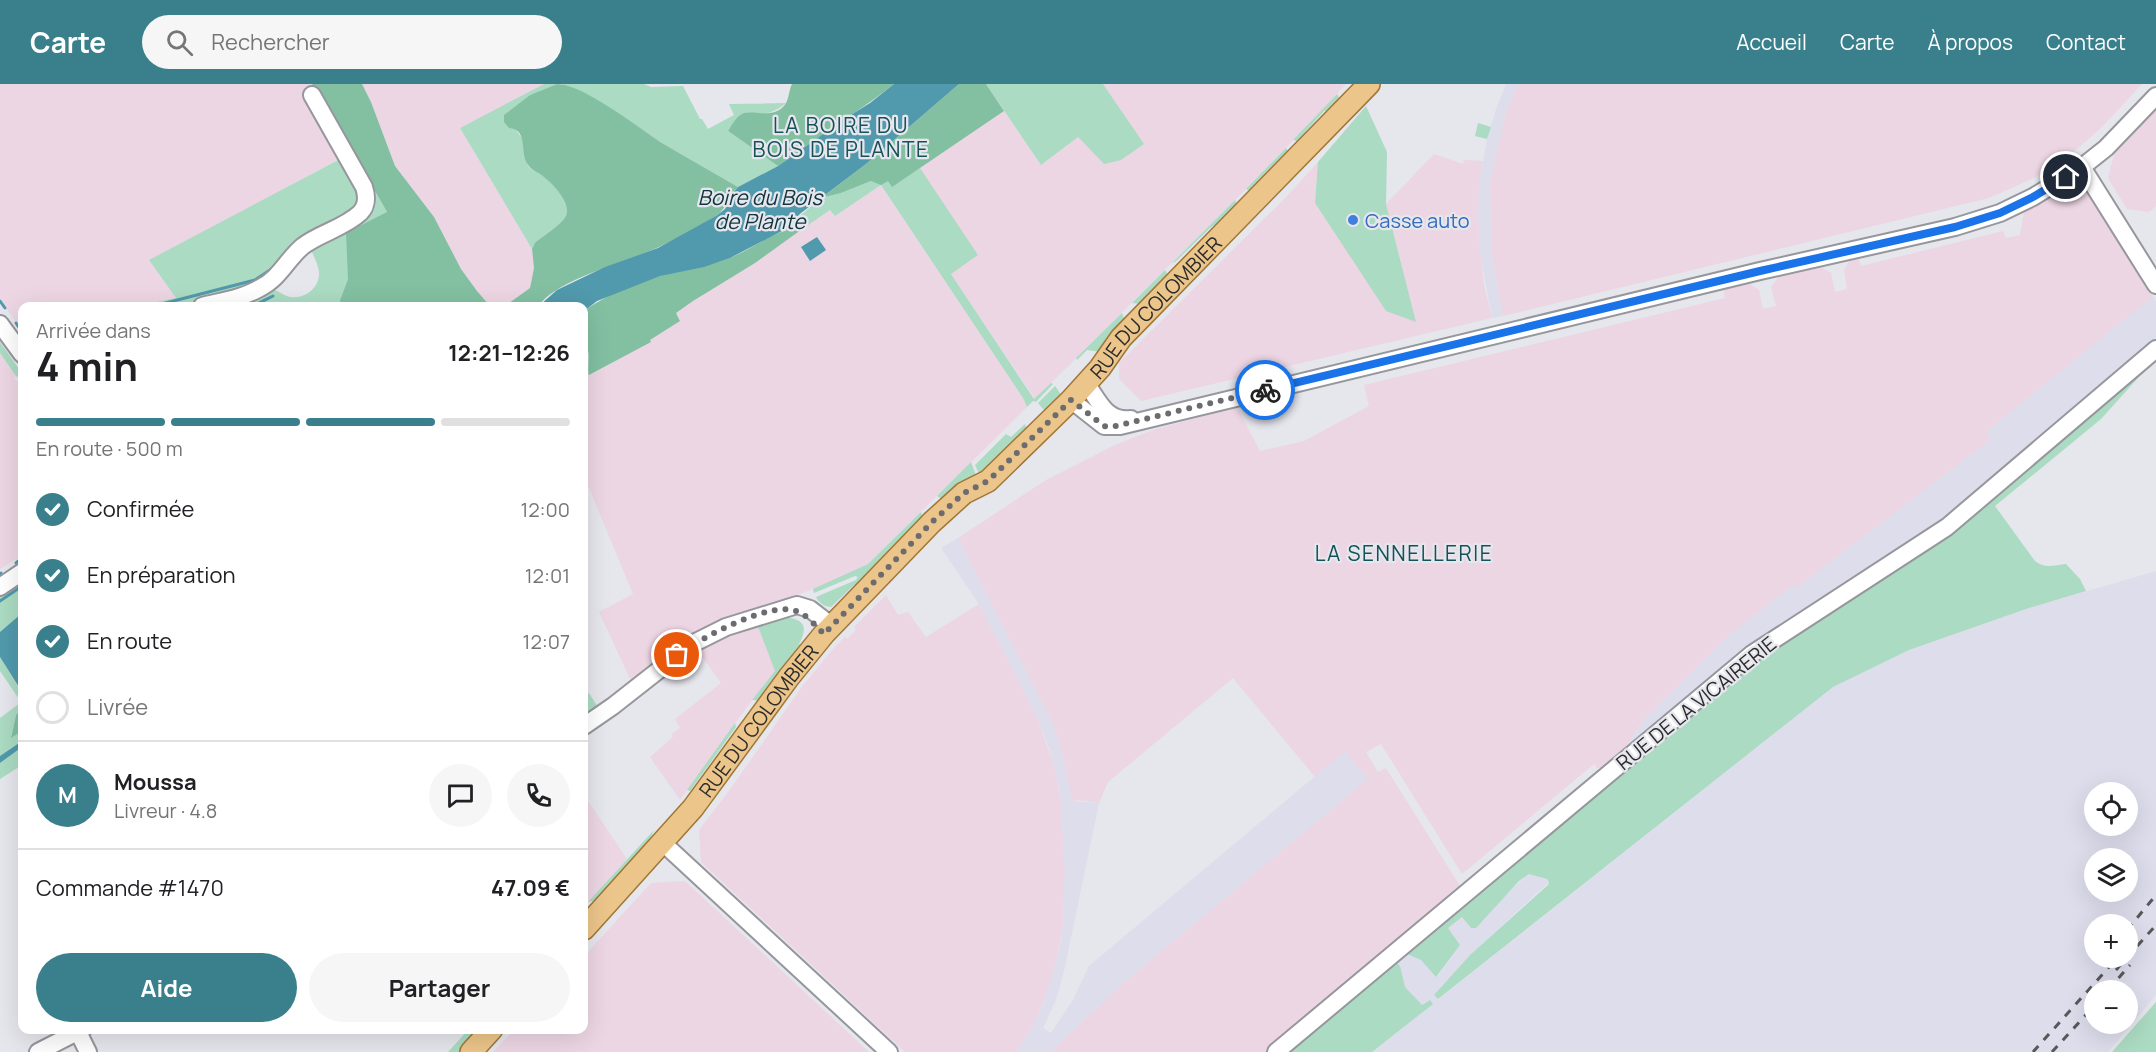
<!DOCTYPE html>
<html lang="fr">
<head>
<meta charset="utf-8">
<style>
  body { margin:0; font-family:Manrope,sans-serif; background:#f6f6f6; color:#202124; height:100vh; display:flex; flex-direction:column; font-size:22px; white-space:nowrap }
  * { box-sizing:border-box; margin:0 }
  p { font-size:20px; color:#757577 }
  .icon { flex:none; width:33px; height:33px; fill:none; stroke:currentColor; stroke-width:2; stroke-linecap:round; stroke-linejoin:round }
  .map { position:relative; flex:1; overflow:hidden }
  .panel { position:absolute; left:18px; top:218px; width:570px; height:732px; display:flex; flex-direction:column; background:#fff; border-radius:12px; box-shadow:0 6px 24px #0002 }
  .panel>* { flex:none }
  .tools { position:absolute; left:2084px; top:698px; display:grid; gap:12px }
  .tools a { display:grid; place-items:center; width:54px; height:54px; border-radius:50%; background:#fff; box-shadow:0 6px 24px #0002; font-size:30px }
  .pin { position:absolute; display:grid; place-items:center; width:51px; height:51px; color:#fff; margin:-26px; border:3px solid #fff; border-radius:50%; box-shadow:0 2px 6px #0007 }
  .courier { position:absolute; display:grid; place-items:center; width:60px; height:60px; margin:-30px; border:4px solid #1a73e8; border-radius:50%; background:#fff; color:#222; box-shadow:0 2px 8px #0007 }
  .headline em { font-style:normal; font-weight:700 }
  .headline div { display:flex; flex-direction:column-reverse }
  .headline { display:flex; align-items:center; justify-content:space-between; height:102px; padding:0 18px }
  h1 { font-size:39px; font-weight:700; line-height:45px }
  .bar { display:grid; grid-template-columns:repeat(4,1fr); gap:9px 6px; align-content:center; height:72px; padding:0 18px }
  .bar i { height:8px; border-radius:4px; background:#e0e0e0 }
  .bar .current { background:#3a808c }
  .bar p { grid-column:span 4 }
  .line { display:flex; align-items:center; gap:15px; padding:0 18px; border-top:2px solid #e0e0e0 }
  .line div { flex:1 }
  .round { display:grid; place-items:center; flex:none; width:63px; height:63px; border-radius:32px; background:#f6f6f6 }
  ol { padding:0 18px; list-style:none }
  li { display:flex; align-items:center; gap:18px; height:66px }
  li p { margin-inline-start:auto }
  li .icon { padding:6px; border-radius:50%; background:#3a808c; color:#fff; stroke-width:4 }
  li:last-child { color:#757577 }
  li i { width:33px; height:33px; border:3px solid #e0e0e0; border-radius:50% }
  .action { display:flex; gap:12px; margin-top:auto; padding:12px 18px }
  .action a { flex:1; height:69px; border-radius:36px; background:#3a808c; color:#fff; font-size:24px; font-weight:700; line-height:69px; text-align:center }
  .action a+a { background:#f6f6f6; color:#202124 }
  header { display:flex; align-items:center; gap:36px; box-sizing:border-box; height:84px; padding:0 30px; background:#3a808c; color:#fff }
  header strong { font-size:28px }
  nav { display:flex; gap:33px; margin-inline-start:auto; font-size:21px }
  .search { width:420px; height:54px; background:#f6f6f6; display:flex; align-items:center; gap:15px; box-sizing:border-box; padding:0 21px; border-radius:33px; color:#757577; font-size:22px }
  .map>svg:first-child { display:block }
</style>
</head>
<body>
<header>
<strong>Carte</strong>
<div class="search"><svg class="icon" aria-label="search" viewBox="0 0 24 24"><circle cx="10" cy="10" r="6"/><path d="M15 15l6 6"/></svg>Rechercher</div>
<nav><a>Accueil</a><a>Carte</a><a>À propos</a><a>Contact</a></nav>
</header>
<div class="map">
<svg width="2156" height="968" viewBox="0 0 2156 968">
  <rect width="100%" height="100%" fill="#e6e6ed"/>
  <g fill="#ecd6e3">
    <polygon points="0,0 312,0 352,68 150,177 177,215 138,222 22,222 22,247 0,215"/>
    <polygon points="362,0 544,0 460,44 532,165 534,184 530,204 505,222 490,222 477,207 461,185 434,133 395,82 371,18"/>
    <polygon points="1103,0 1346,0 1266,85 1035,315 951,190 978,171 920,84 1004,27 1041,81 1078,53 1104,80 1143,60"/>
    <polygon points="1518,0 2142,0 2102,43 2068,73 2034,94 1989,114 1503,232 1491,167 1490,98 1506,28"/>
    <polygon points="2156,23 2156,122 2149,128 2127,125 2108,94 2114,71"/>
    <polygon points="1434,70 1463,80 1464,76 1483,77 1479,102 1479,152 1484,201 1492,234 1141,317 1119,295 1119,279 1286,113 1318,78 1315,119 1386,226 1416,238 1386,120"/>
    <polygon points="2081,94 2156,218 2156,257 1642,638 1618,675 1605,684 1597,684 1594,680 1462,790 1381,660 1366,668 1378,688 1386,684 1460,802 1265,968 1050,968 1129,894 1367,695 1345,668 1315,693 1233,594 1108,698 1099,719 1077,716 1072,717 1063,674 1054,642 958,454 1046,396 1115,361 1153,346 1237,323 1260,367 1304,357 1369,322 1364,301 1725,214 1723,204 1747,198 1759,206 1763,225 1776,222 1771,203 1780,191 1818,181 1831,189 1835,208 1847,205 1844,186 1851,174 1858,172 1861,182 2003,147 2006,154 2020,151 2024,128"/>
    <polygon points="881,101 1023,314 1027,323 868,480 827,500 758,525 632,599 599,528 633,510 584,392 584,294 650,258 650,256 680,236 676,229 693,216 830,125 835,132"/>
    <polygon points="0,269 16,292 14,294 20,301 22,300 22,471 0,485"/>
    <polygon points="886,511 898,531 908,528 926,553 979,520 1036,631 1054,681 1061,716 1065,789 1063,839 1057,875 1049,903 1035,938 1016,968 905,968 701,778 699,746 729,707 801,604 833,565 845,553 847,555 856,546 854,543"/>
    <polygon points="757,540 776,587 752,616 680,716 650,673 673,653 672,650 680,644 675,635 721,599 698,567"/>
    <polygon points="584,711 627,775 584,823"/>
    <polygon points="685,797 869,968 493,968 515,945 584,945 584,872 651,799"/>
  </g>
  <g fill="#ddddec" fill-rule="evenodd">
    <polygon points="1506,0 1518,0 1506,28 1490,98 1491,167 1503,232 1492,234 1480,168 1478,132 1479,102 1487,55 1496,25"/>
    <polygon points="2153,212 2156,218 2156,257 1948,433 1618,675 1645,634 1730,550 1794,500 1796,504 1990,356 1987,347"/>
    <polygon points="958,454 1054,642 1063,674 1072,717 1099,719 1064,887 1056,916 1043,944 1051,949 1074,914 1089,882 1345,667 1368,695 1129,894 1050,968 1016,968 1035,938 1042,922 1052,892 1060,861 1063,839 1065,789 1060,707 1049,664 1036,631 979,520 941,464"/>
    <path d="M2156 487V911L2108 968H1372L1433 920 1427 917 1422 922 1405 903 1400 882 1394 878 1405 869 1414 872 1428 882 1437 893 1460 861 1448 844 1462 833 1471 844 1526 792 1530 790 1547 795 1549 798 1470 871 1434 911 1439 915 1833 603 1909 566 2026 525ZM2094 708H2127V741H2094ZM2094 774H2127V807H2094ZM2094 840H2127V873H2094ZM2094 906H2127V939H2094Z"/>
  </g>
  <g fill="#abdbc2">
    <path d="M544 0H557L530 11 504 32 523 55C523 64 524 75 529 83 532 87 540 89 545 93 554 100 572 120 566 133 561 144 540 150 532 165L460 44Z"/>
    <path d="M562 0H644L651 3 683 2 700 35H702L708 45 734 31 729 20H731L786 19C774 29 763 32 749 29L728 47 778 82 738 103C713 88 687 74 662 59 629 38 599 15 562 0Z"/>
    <polygon points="986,0 1103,0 1144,60 1121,76 1104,80 1078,53 1041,81"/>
    <polygon points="1337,10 1340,15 1331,26 1324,27 1297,57 1293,56"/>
    <polygon points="1366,22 1387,68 1386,120 1416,238 1386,227 1315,119 1318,78"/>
    <polygon points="1478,39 1491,43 1487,55 1475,52"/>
    <polygon points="1286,64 1289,68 1251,108 1246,105"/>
    <path d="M342 74C351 91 365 104 355 124L251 202 177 222H138L176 214 149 176Z"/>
    <polygon points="920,84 978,171 951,190 1034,315 1051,299 1053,300 1036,318 1033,317 1027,323 1023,314 881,101 835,132 830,126 805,143 799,143 782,147 821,114 841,109 871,97 888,96 892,102"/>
    <path d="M371 102 387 128 348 176V195L340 216 341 222H229C240 218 263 206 274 206 280 207 285 213 291 213 306 215 320 203 319 188 318 180 314 173 311 166L355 139Z"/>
    <polygon points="1235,116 1238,123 1225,135 1211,143 1175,178 1172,179"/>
    <polygon points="1165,186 1168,191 1141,220 1132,219"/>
    <polygon points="1122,229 1125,237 1101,268 1087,266 1077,276 1076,274"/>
    <polygon points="0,258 21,288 21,295 16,292 0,269"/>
    <path d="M584 261C592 270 587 280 589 291L584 294Z"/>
    <path d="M2156 274 2101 335 1995 422 2035 477C2044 485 2055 481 2066 480L2080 495 2086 507 2026 525 1909 566 1833 603 1438 915 1434 911 1470 871 1548 801 1549 798 1547 795 1529 790 1519 797 1476 844H1471L1462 833 1448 844 1460 861 1436 893 1421 876 1405 869 1757 573 1957 446Z"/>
    <polygon points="1055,302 1062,312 1048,326 1043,325 1038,319"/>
    <polygon points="1025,340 1027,347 980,392 975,381 1006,350 1011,353"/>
    <polygon points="971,378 977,394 943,416 937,412"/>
    <path d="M921 428 923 433 858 503 854 501 831 523C825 523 819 519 816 513L856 496 858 493 855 492 814 509 813 505 868 480Z"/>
    <polygon points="22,498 22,529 0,548 0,513"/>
    <path d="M786 533C805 536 808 543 799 560L802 562 761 617 752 616 775 587 757 540Z"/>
    <polygon points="0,573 22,609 22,625 16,631 11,653 22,647 22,657 0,672 0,634 20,619 19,615 0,587"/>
    <polygon points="589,609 599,625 584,635 584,612"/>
    <polygon points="735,639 736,643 690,707 687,706"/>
    <polygon points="22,663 22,681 0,695 0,679"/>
    <polygon points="654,746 645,765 598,816 588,818"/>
    <polygon points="1394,878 1398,880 1400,882 1405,903 1422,921 1430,916 1433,920 1372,968 1287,968"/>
    <polygon points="2156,918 2156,968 2112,968"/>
    <polygon points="469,945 481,945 460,968 448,968"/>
  </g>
  <g fill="#83c0a2">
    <polygon points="312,0 362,0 371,18 395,82 434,133 461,185 477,207 490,222 341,222 340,216 348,195 346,149 387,128"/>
    <path d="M557 0C583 0 639 44 662 59 687 74 713 88 738 103 729 112 727 124 716 132 698 144 678 154 659 163 631 176 553 197 539 222H505L530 204 534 184 532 165 535 159C543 151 568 138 567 127 567 115 553 100 544 93 540 89 532 87 529 82 518 70 530 46 509 44L504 38V31L530 11Z"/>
    <path d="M792 0H894C857 29 816 54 778 82L728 47C732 41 736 32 744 29 756 26 775 36 786 19 789 14 789 6 792 0Z"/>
    <polygon points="959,0 986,0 1004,27 892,103 888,97 881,101 871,97 841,109 821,114 866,80"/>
    <path d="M799 143H805L755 179 693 217 676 229 680 237 650 256 651 258 589 291C586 280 593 270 584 261V227C606 211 633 200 659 192 682 185 705 183 727 175 751 166 773 147 799 143Z"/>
    <polygon points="22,625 22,647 11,654 16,631"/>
  </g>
  <g fill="#5199ac">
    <polygon points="894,0 959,0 866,80 801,129 782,147 730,174 704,183 660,192 597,217 584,227 584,222 539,222 557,206 605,183 658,164 716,132 725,125 733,109 738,103 778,82 843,36 870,19"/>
    <polygon points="817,153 826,166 810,177 801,163"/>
    <polygon points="22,529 22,608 0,573 0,548"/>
    <polygon points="22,657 22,663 0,679 0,672"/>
  </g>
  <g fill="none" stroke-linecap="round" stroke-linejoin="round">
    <g stroke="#5199ac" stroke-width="3">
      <polyline points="0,217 5,224"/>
      <polyline points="154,222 255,196 273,184"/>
      <polyline points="253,222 273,212"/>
      <polyline points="16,239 22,248"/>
      <polyline points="16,479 22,474"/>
      <polyline points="0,490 1,489"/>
      <polyline points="0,517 22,502"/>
    </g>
    <defs>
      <g id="minor">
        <polyline points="2082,83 2156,201"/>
        <path d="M202 222C222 217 243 214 260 204 280 194 287 175 303 162 320 149 344 144 360 129 367 122 367 112 364 103L312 11"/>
        <polyline points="0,240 22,270"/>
        <path d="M1086 299C1099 317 1106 338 1131 335"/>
        <polyline points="1071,316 1104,342 1120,342 1760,187 1955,143 2000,129 2033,113 2082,83 2106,64 2156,12"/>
        <polyline points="0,503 22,488"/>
        <polyline points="584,642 613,622 692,560 726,543 797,521 810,525 832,542"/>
        <polyline points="663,759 889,968"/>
        <polyline points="78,948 88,968"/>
        <polyline points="38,968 83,945"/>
        <polyline points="1276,968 1752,570 1947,443 2156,265"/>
      </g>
      <g id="major">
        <path id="s1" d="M584 845 693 724 789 593 824 550 932 438 964 409 988 397 1071 316 1100 284 1121 254 1369 0"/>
        <polyline points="471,968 492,945"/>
      </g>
    </defs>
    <use href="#minor" stroke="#96969d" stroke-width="20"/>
    <use href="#major" stroke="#a07637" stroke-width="24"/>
    <use href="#minor" stroke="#fff" stroke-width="16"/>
    <use href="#major" stroke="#ecc58a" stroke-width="21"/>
    <g stroke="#58585b" stroke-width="3" stroke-dasharray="8 8" stroke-linecap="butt">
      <polyline points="2127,846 2156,811"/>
      <polyline points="2116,886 2156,841"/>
      <polyline points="2108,906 2130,881"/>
      <polyline points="2033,968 2118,873"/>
      <polyline points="2052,968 2094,922"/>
    </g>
  </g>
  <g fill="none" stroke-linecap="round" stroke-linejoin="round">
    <path stroke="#6c6c70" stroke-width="6" stroke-dasharray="0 10.8" d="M677 571C700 555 768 517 796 527 806 530 816 542 824 550L932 438 964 409 988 397 1071 316 1104 342 1112 343 1265 306"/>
    <polyline stroke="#1a73e8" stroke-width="8" points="1265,306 1760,187 1955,143 2000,129 2033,113 2066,93"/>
  </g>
  <circle fill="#3f7fe0" stroke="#e6e6ed" stroke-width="2" cx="1353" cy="136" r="6"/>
  <g text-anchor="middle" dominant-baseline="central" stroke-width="4.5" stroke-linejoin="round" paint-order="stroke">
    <g font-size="20" fill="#366cbe" stroke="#e6e6ed" text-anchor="start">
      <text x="1365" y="136">Casse auto</text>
    </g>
    <g font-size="20" fill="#2b2b2d" stroke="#e6e6ed">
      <text stroke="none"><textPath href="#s1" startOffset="848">RUE DU COLOMBIER</textPath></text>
      <text transform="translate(1696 619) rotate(-39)">RUE DE LA VICAIRERIE</text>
      <text stroke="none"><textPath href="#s1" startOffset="272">RUE DU COLOMBIER</textPath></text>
    </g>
    <g font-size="21" letter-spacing="1.5" fill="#16515a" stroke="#e6e6ed">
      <text x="841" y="41">LA BOIRE DU<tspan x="841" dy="24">BOIS DE PLANTE</tspan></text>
      <text x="1404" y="469">LA SENNELLERIE</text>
    </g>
    <g font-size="21" font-style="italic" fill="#11343e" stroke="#e6e6ed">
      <text x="760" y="113">Boire du Bois<tspan x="760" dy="24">de Plante</tspan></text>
    </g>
  </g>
</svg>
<div class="tools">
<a><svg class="icon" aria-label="locate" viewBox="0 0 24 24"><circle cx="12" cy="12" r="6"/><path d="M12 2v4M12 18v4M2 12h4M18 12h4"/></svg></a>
<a><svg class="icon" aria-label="layers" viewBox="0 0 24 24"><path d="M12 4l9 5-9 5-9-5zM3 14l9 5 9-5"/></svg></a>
<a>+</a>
<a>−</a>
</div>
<div class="pin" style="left:677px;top:571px;background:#ea580c"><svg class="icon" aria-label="bag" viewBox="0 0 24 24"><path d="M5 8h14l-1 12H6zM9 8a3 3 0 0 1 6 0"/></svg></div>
<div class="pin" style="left:2066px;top:93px;background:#1f2937"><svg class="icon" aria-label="home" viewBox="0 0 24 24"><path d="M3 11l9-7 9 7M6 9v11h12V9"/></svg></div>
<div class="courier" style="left:1265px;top:306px"><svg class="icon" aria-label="bike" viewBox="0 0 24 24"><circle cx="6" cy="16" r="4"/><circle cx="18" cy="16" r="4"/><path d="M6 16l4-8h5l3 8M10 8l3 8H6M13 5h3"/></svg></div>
<section class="panel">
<div class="headline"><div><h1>4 min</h1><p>Arrivée dans</p></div><em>12:21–12:26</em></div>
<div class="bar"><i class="current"></i><i class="current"></i><i class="current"></i><i></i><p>En route · 500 m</p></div>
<ol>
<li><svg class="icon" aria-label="check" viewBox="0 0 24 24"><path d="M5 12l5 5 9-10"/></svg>Confirmée<p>12:00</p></li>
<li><svg class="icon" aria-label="check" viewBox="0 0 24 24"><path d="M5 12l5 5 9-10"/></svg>En préparation<p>12:01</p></li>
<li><svg class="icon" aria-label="check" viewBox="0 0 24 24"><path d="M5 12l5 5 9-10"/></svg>En route<p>12:07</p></li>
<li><i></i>Livrée</li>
</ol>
<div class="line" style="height:108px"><b class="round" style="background:#3a808c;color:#fff">M</b><div><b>Moussa</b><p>Livreur · 4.8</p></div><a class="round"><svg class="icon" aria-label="chat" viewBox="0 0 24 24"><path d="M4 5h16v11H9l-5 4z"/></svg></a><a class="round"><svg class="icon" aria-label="phone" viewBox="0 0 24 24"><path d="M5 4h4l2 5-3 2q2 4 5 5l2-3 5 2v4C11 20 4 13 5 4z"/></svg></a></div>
<div class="line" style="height:78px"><div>Commande #1470</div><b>47.09 €</b></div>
<div class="action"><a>Aide</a><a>Partager</a></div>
</section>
</div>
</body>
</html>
